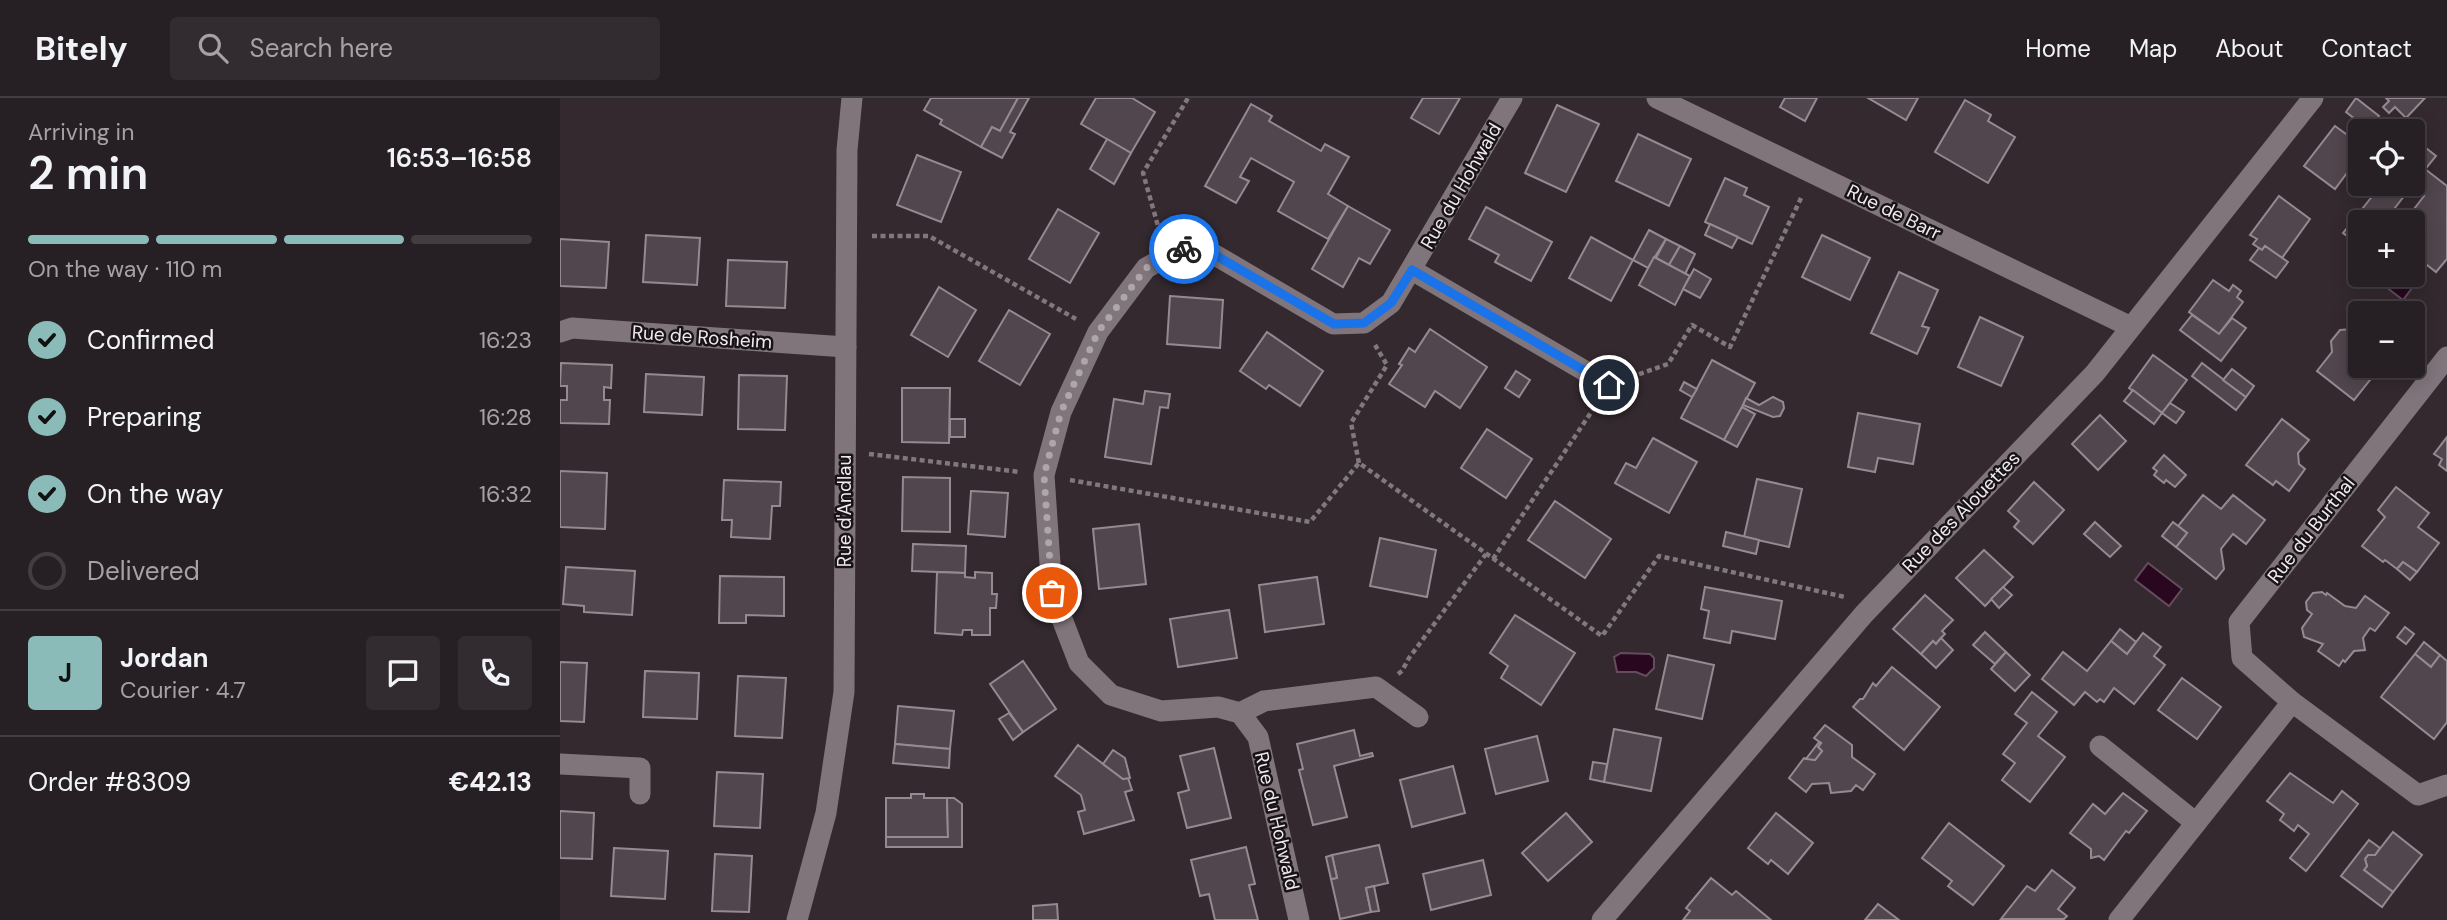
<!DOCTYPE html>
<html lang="en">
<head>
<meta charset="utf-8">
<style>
  body { margin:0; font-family:"DM Sans",sans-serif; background:#322c30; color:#f1f3f6; height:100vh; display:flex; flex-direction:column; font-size:26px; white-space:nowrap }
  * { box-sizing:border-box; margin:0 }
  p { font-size:23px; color:#a4a2a6 }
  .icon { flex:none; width:38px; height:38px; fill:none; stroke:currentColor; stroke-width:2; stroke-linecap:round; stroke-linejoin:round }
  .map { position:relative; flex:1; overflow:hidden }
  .side { display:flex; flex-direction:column; background:#261f23; width:560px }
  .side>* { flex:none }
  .controls { position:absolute; left:1788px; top:21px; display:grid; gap:14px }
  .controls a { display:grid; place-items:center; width:77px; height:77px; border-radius:7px; background:#261f23; box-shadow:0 4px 18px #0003,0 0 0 2px #423d41; font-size:35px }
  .pin { position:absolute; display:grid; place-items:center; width:60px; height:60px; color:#fff; margin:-30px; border:4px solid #fff; border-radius:50%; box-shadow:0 2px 7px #0007 }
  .courier { position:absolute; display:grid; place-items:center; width:70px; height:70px; margin:-35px; border:5px solid #1a73e8; border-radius:50%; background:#fff; color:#222; box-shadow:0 2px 9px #0007 }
  .overview em { font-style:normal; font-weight:600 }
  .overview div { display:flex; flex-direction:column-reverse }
  .overview { display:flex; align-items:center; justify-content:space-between; height:119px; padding:0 28px }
  h1 { font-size:46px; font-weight:600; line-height:52px }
  .bar { display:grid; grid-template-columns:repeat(4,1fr); gap:10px 7px; align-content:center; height:84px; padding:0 28px }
  .bar i { height:9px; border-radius:5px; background:#423d41 }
  .bar .active { background:#8bbbb9 }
  .bar p { grid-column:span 4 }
  .line { display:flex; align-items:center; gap:18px; padding:0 28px; border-top:2px solid #423d41 }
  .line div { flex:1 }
  .round { display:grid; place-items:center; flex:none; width:74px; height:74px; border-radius:7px; background:#322c30 }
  ol { padding:0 28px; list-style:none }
  li { display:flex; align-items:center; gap:21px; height:77px }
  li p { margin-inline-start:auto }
  li .icon { padding:7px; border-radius:50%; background:#8bbbb9; color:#111; stroke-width:4 }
  li:last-child { color:#a4a2a6 }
  li i { width:38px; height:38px; border:4px solid #423d41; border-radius:50% }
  header { display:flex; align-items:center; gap:42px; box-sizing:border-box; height:98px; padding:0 35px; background:#261f23; border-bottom:2px solid #423d41 }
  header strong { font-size:33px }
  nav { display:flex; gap:38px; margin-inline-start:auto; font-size:24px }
  .search { width:490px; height:63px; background:#322c30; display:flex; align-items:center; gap:18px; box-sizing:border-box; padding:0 24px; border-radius:7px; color:#a4a2a6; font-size:26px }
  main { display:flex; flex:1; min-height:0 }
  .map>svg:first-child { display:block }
</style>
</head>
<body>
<header>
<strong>Bitely</strong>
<div class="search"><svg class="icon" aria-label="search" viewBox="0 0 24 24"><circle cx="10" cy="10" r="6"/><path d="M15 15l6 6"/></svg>Search here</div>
<nav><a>Home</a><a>Map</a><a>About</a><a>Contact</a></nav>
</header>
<main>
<section class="side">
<div class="overview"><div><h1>2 min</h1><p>Arriving in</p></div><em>16:53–16:58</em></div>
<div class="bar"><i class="active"></i><i class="active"></i><i class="active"></i><i></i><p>On the way · 110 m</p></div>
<ol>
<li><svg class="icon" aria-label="check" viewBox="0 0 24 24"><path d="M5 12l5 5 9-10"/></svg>Confirmed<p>16:23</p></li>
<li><svg class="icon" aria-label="check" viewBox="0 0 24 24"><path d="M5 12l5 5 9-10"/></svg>Preparing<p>16:28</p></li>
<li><svg class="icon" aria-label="check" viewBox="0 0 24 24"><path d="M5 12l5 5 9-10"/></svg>On the way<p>16:32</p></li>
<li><i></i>Delivered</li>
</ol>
<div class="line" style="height:126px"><b class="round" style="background:#8bbbb9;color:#111">J</b><div><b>Jordan</b><p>Courier · 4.7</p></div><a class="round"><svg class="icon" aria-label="chat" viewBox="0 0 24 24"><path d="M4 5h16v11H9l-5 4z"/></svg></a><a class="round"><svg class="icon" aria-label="phone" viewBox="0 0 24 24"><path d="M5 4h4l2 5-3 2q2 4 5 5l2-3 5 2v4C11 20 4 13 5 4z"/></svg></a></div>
<div class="line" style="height:91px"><div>Order #8309</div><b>€42.13</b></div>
</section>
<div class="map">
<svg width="1887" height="822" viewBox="0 0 1887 822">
  <rect width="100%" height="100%" fill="#33292f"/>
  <g fill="#29081f" stroke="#654c5d" stroke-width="2">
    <polygon points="1814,177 1843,177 1855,186 1843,202 1813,179"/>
    <polygon points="1588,465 1622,491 1609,508 1575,482"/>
    <polygon points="1061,555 1090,556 1094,560 1094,570 1086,578 1076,574 1057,574 1054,559"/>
  </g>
  <g fill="#51464d" stroke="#968991" stroke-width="2">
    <polygon points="371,0 458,0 440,33 432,29 421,49 380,26 382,22 364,12"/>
    <polygon points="458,0 469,0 450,34 455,36 442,60 421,49 432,29 440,33"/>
    <polygon points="536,0 572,0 595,14 571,55 521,26"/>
    <polygon points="863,0 900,0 879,36 851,20"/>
    <polygon points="1225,0 1257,0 1245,23 1220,9"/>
    <polygon points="1308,0 1358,0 1346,22"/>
    <polygon points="1796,0 1819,18 1809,32 1786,14"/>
    <polygon points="1826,0 1865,0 1846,20 1835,9 1829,15 1823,9 1829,3"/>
    <polygon points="1405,2 1431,17 1428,23 1455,39 1428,85 1375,54"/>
    <polygon points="691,6 712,18 709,23 761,53 765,46 789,59 768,96 788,108 768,141 718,113 734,84 691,60 680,79 689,83 676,105 645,88"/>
    <polygon points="997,7 1039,26 1006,94 965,75"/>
    <polygon points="1775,28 1801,47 1801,56 1775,91 1744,68"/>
    <polygon points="1078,36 1131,61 1109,108 1056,83"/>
    <polygon points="547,41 571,55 554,86 530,71"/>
    <polygon points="1866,50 1876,58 1863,74 1853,66"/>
    <polygon points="357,57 401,74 381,124 337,107"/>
    <polygon points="1853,67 1863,74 1848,93 1838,86 1853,86"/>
    <polygon points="1865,71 1887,88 1887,161 1876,174 1853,156 1853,124 1844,124 1864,98 1852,89"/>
    <polygon points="1165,80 1187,90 1184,97 1209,109 1192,146 1145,124"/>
    <polygon points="1822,86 1838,86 1848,93 1824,124 1801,124 1801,148 1783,135"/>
    <polygon points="1719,98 1750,121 1722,160 1705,148 1702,152 1693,146 1697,141 1690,137"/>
    <polygon points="788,108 830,132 810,166 799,160 783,189 752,171"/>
    <polygon points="926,109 992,144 971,183 935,164 939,157 909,141"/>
    <polygon points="498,111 539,135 510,185 469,161"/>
    <polygon points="1150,126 1178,139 1172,150 1145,137"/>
    <polygon points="1089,132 1106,141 1088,170 1073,162"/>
    <polygon points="86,137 140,140 137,187 83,184"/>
    <polygon points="1262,137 1310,160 1290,202 1242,179"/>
    <polygon points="1031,139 1073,162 1051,203 1009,180"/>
    <polygon points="0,141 49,144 46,190 0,188"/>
    <polygon points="1106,141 1120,148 1109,167 1096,160"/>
    <polygon points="1120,148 1135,156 1125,176 1109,167"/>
    <polygon points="1705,148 1728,164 1716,180 1690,162 1699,150 1702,152"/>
    <polygon points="1094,159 1130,178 1115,207 1079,187"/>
    <polygon points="168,162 227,164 225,210 166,208"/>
    <polygon points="1134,171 1151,181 1140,200 1123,191"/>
    <polygon points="1339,174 1378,192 1362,228 1369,230 1357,256 1311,235"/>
    <polygon points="1653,182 1669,193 1673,187 1681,193 1677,199 1683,204 1659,236 1629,214"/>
    <polygon points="379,189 416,212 388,259 351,237"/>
    <polygon points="610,198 663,202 660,250 607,246"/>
    <polygon points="449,212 490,236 460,287 419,263"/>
    <polygon points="1632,217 1659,236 1672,220 1686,230 1661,263 1620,232"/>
    <polygon points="1420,219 1463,239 1441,288 1398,269"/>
    <polygon points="1801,227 1801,268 1821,268 1794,302 1757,273 1772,254 1771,243 1780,232 1792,231 1795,234"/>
    <polygon points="870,231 927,269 900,310 875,293 865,309 829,286 842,267 839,266 849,250 855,254"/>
    <polygon points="707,234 763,273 740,308 709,287 706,291 680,273"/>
    <polygon points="1593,257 1627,282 1602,315 1569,290"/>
    <polygon points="1152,262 1195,285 1164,342 1121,320"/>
    <polygon points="1,265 52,267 51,290 44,289 44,302 50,302 49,326 0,325 0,302 7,302 7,288 0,288"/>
    <polygon points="1642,265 1686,299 1676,312 1632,278"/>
    <polygon points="1672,271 1694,288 1686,299 1663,282"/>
    <polygon points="956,273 970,282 959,299 945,290"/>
    <polygon points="86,276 144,279 142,317 84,314"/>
    <polygon points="179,277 227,278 225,332 178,331"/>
    <polygon points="1124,284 1137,291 1132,299 1120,292"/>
    <polygon points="342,290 390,290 389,345 342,344"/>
    <polygon points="1573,292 1602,315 1594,326 1564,303"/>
    <polygon points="585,293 610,296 608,310 600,309 591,366 545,359 554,301 583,306"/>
    <polygon points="1213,299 1223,304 1224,310 1220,318 1213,319 1183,307 1186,300 1199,307"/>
    <polygon points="1610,305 1624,314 1616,325 1602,315"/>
    <polygon points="1182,309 1195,316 1177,349 1164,342"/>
    <polygon points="1298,315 1360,326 1353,366 1318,360 1315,374 1288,369"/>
    <polygon points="1540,317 1566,343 1538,372 1512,346"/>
    <rect x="390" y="321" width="15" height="18"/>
    <polygon points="1722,321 1749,342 1738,355 1739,366 1745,371 1729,393 1716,383 1713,387 1686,367"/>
    <polygon points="927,331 972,361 946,400 901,370"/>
    <polygon points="1887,339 1887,373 1879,367 1882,361 1874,356"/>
    <polygon points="1093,340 1137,364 1109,415 1055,385 1066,365 1076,370"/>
    <polygon points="1604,357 1626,377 1615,389 1606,382 1604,385 1594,377 1597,373 1593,370"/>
    <polygon points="0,373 47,375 45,431 0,429"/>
    <polygon points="343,379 390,380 390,434 342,433"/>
    <polygon points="1197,381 1242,391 1229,449 1184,439"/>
    <polygon points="164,382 221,384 220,408 212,408 210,441 171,439 172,422 162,422"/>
    <polygon points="1474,384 1504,412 1473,446 1454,429 1459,423 1448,413"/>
    <polygon points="1836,389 1869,415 1858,429 1879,445 1857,474 1843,464 1837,471 1825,462 1823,464 1802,448 1825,419 1818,412"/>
    <polygon points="411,393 448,395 445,439 408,436"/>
    <polygon points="1643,397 1661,411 1673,397 1705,422 1686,446 1673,436 1661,451 1664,471 1656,481 1616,449 1627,435 1618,428"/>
    <polygon points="995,403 1051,441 1025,480 968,442"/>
    <polygon points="1535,424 1561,448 1550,459 1524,436"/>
    <polygon points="1613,424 1627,435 1616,449 1602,438"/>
    <polygon points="579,426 586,486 539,491 533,431"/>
    <polygon points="1166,434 1199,442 1196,456 1163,448"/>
    <polygon points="820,440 876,452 867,499 810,488"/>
    <polygon points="353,446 406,448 405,475 352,473"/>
    <polygon points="1424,452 1453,479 1425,508 1396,480"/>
    <polygon points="1843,464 1857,474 1850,482 1837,471"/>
    <polygon points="6,469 75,473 72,517 24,514 24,508 3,506"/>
    <polygon points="377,474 405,475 405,479 415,480 415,474 432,475 432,496 437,496 436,510 430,510 430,537 412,537 412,532 403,532 402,537 375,535"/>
    <polygon points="160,478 224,479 224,518 186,517 186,525 159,525"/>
    <polygon points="757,479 764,526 705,534 699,487"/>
    <polygon points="1145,489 1222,503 1215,541 1172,533 1170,545 1144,540 1149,513 1141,511"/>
    <polygon points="1443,489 1452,497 1439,510 1431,501"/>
    <polygon points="1762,494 1766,497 1767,495 1785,508 1796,510 1805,498 1829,515 1815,533 1810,530 1803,540 1805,552 1794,553 1785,564 1783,562 1779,568 1758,553 1763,546 1744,539 1742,530 1752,516 1747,512 1746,504 1753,495"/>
    <polygon points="1365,497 1393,522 1382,533 1385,536 1381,540 1376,546 1373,543 1361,556 1333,531"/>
    <polygon points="669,512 677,560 618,569 610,521"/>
    <polygon points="955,517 1015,555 981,607 941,580 948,568 930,555"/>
    <polygon points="1845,529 1854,536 1846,546 1837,539"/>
    <polygon points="1560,531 1576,544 1567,556 1551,543"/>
    <polygon points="1425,534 1446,554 1435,566 1413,547"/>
    <polygon points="1583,535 1601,549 1594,558 1605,567 1574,606 1554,590 1544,604 1540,601 1537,604 1525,594 1514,607 1482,581 1503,554 1527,573 1551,543 1567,556"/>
    <polygon points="1381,540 1393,552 1376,570 1361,556 1373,543 1376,546"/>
    <polygon points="1864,544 1880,557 1871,569 1855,556"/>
    <polygon points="1446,554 1470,577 1455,593 1431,571"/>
    <polygon points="1855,556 1871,569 1880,557 1887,563 1887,624 1874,641 1821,599"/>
    <polygon points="1108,557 1154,567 1142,621 1096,611"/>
    <polygon points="463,563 496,611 463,634 430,586"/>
    <polygon points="0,564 27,565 24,624 0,623"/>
    <polygon points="1332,569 1380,609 1344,652 1293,609 1300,601 1303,601 1313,585 1316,588"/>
    <polygon points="85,573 139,575 137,621 83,619"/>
    <polygon points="178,578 226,580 222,640 175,638"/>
    <polygon points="1622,580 1661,609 1637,641 1598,612"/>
    <polygon points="1472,594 1497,614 1478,638 1505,659 1470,704 1442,682 1455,665 1443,656 1467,625 1455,616"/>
    <polygon points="338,608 394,613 390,651 335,646"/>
    <polygon points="449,615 463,634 453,642 439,621"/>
    <polygon points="1265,627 1292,647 1292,659 1315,676 1303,692 1296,687 1291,693 1271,695 1269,685 1252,686 1246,694 1229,680 1244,660 1255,662 1262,653 1258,649 1261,645 1254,640"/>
    <polygon points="1054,631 1101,640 1091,693 1044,684"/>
    <polygon points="794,632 800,658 812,655 813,658 774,668 787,719 753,727 739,672 743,671 737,646"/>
    <polygon points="977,638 988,683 936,696 925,651"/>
    <polygon points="1259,644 1261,645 1258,649 1262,653 1255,662 1246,661"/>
    <polygon points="335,646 390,651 389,670 333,665"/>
    <polygon points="518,647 563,681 568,680 572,692 565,694 574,722 524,736 518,714 525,712 521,697 495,678"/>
    <polygon points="654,650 671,720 627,730 618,695 629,692 620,658"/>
    <polygon points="553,652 565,660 570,680 563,681 543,666"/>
    <polygon points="1033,664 1047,666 1044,684 1030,681"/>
    <polygon points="893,668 905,715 852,729 840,682"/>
    <polygon points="157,674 203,676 200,730 154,728"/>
    <polygon points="1730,675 1773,705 1782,693 1798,706 1746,773 1730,760 1749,736 1738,727 1734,733 1720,722 1724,716 1707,703"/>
    <polygon points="1563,695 1587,713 1569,735 1566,733 1544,762 1539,758 1531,760 1531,751 1510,735 1533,706 1545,716"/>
    <polygon points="351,696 364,696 364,700 387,700 388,739 326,739 326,700 351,700"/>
    <polygon points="387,700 394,700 402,706 402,749 326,749 326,739 388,739"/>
    <polygon points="0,713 34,715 32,761 0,760"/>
    <polygon points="1006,715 1032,744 988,783 962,755"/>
    <polygon points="1216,715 1253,745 1228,776 1211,762 1208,766 1188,750"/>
    <polygon points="1389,725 1444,768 1413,807 1388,788 1392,783 1362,760"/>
    <polygon points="1833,734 1862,757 1833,794 1804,772 1807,768 1805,761 1808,757 1815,757"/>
    <polygon points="1809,742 1820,750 1815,757 1808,757 1805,761 1807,768 1804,772 1833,794 1822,809 1781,778"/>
    <polygon points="819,747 828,785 806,790 811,814 780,821 771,781 777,780 772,757"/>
    <polygon points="686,749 695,786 689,787 698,822 655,822 649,796 640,798 631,762"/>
    <polygon points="54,750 108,753 105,801 51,798"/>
    <polygon points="155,756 192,758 189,814 152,813"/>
    <polygon points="772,757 777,780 771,781 766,759"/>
    <polygon points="923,762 931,797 871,812 863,776"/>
    <polygon points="1492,772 1515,790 1498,811 1507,818 1504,821 1441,821 1467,788 1475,793"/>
    <polygon points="1151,780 1172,797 1176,793 1211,822 1123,822 1130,813 1126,810"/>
    <polygon points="814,788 819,813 811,814 806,790"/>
    <polygon points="497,806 498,822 473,822 473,808"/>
    <polygon points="1318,806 1339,822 1305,822"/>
  </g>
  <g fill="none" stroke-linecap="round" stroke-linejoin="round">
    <g stroke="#81787d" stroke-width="4.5" stroke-dasharray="5 3.5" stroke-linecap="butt">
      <polyline points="600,135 583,75 628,0"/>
      <polyline points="312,138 369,138 516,221"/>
      <polyline points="1071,279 1108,266 1132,227 1170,249 1242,98"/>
      <polyline points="309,356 460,374"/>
      <polyline points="799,365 791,325 827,267 815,247"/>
      <polyline points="510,382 750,424 799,365 1042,538 1099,458 1285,499"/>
      <polyline points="933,461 1036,307"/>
      <polyline points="838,576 842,573 849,560 926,456"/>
    </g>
    <g stroke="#81757c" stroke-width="21">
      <polyline points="1097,0 1571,229"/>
      <polyline points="852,172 1049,287"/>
      <polyline points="0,234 12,230 286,249"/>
      <polyline points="1887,259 1679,524 1682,560 1732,604 1858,697 1887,687"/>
      <polyline points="680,615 704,603 816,589 858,619"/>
      <polyline points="1540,648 1636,725"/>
      <polyline points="0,666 80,670 80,696"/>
      <polyline points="237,822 266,715 284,594 287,52 292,0"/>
      <polyline points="739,822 698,639 680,615 658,609 601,613 551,597 519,565 492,495 484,377 501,314 538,234 586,170 620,151 650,154 773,226 804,225 831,205 952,0"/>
      <polyline points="1042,822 1304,516 1535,275 1753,0"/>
      <polyline points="1559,822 1732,604"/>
    </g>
  </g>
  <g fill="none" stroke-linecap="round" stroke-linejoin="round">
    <polyline stroke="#aea6aa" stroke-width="7" stroke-dasharray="0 12.6" points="492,495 484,377 501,314 538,234 586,170 620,151 624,151"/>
    <polyline stroke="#1a73e8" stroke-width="9" points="624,151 650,154 774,226 804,225 831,205 852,172 1049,287"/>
  </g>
  <g text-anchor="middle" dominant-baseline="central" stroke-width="5" stroke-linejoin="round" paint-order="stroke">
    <g font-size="19" fill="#f0e9ed" stroke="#181316">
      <text transform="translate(901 88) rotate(-60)">Rue du Hohwald</text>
      <text transform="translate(1334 114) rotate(26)">Rue de Barr</text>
      <text transform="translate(142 239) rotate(4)">Rue de Rosheim</text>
      <text transform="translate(284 413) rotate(-90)">Rue d'Andlau</text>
      <text transform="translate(1401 414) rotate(-46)">Rue des Alouettes</text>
      <text transform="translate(1751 432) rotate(-52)">Rue du Burthal</text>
      <text transform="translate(717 723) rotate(77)">Rue du Hohwald</text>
    </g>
  </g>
</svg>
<div class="controls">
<a><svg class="icon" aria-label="locate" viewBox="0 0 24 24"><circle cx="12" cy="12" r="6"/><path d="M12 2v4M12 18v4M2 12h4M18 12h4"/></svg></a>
<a>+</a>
<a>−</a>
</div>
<div class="pin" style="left:492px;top:495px;background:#ea580c"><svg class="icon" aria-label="bag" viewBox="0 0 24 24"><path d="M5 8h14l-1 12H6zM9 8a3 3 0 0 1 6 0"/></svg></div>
<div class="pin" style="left:1049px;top:287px;background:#1f2937"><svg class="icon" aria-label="home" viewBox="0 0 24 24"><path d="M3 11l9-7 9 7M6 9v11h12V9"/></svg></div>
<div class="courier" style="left:624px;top:151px"><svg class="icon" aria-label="bike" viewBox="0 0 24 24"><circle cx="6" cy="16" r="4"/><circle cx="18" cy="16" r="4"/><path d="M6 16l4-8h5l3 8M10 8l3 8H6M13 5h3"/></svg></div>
</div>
</main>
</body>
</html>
